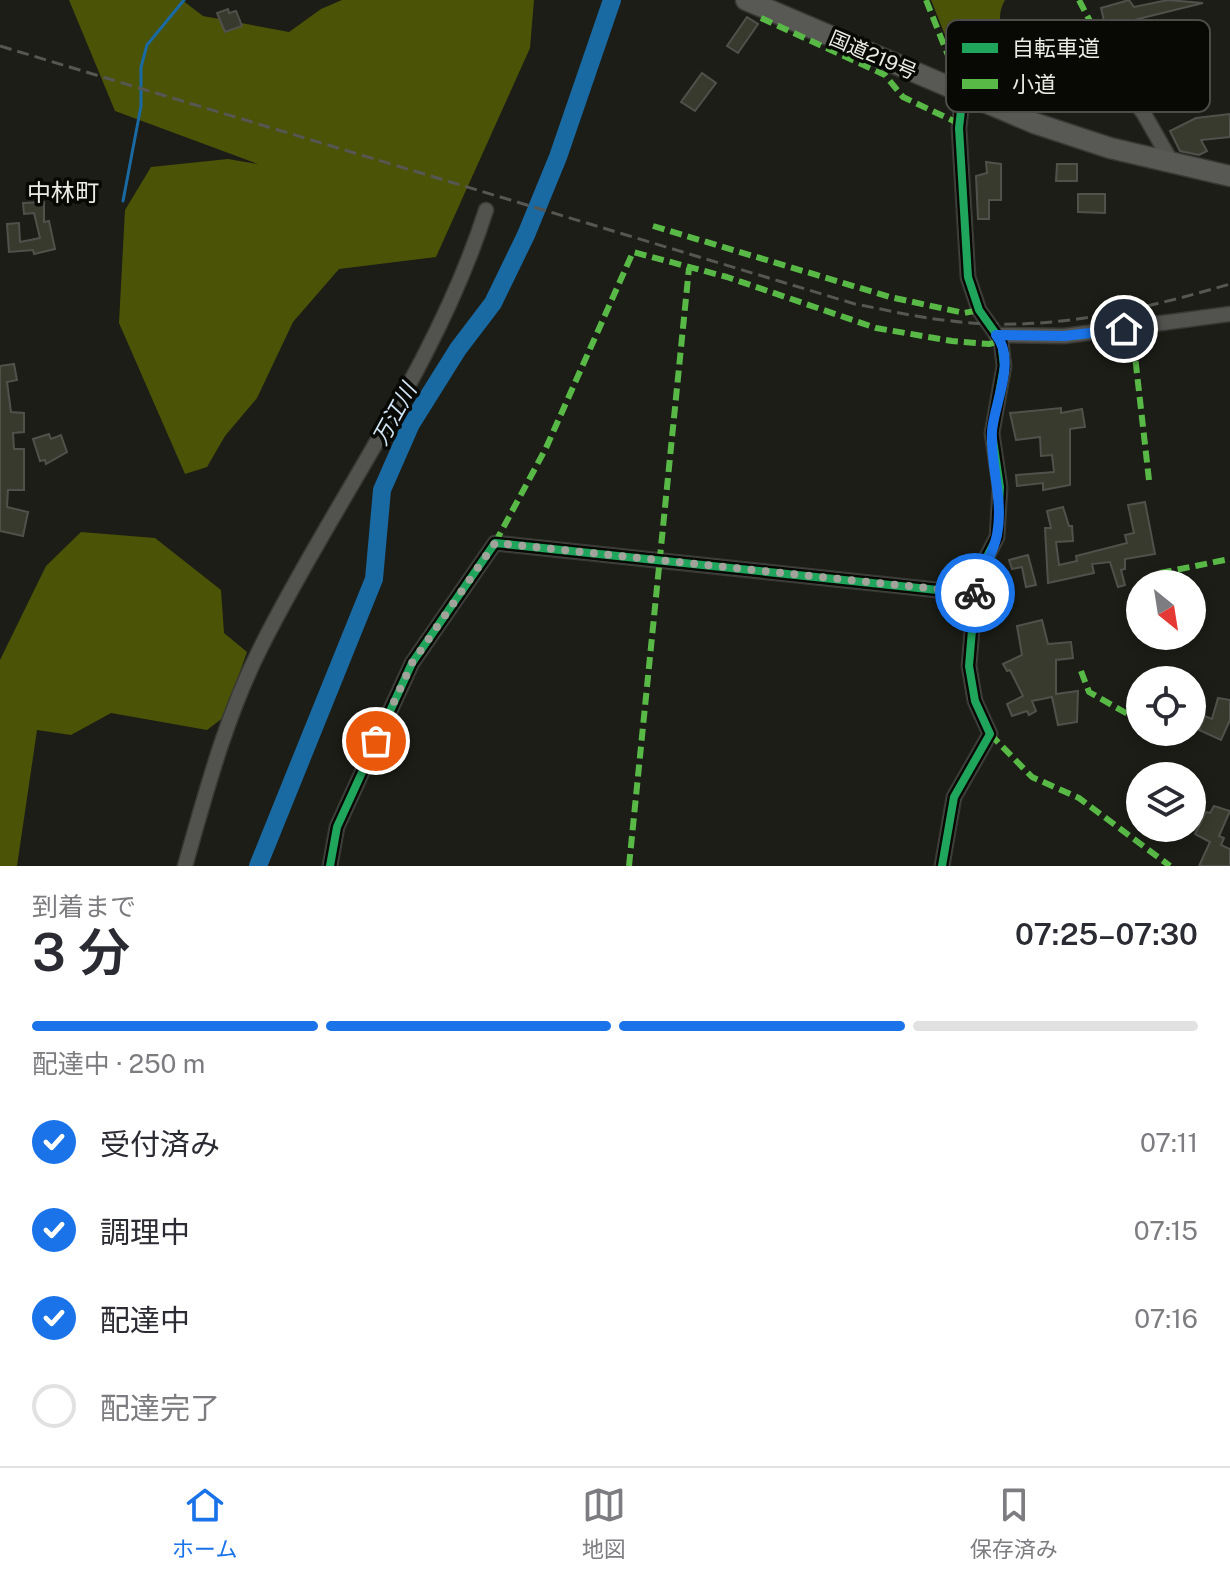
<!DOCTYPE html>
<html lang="ja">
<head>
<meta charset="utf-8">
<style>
  body { margin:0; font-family:"Public Sans","Noto Sans JP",sans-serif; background:#f7f7f7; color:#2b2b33; height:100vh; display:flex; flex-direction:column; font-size:30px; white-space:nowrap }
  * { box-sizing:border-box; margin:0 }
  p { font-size:26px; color:#7c7c81 }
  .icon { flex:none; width:44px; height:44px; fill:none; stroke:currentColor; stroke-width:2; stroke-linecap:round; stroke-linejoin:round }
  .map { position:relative; height:866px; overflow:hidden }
  .side { display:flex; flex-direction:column; background:#fff; flex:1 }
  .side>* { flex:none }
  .needle { width:52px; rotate:150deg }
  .controls { position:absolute; left:1126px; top:570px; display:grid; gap:16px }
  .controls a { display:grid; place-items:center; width:80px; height:80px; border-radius:50%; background:#fff; box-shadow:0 4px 12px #0003; font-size:40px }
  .pin { position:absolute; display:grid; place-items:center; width:68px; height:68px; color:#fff; margin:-34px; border:4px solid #fff; border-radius:50%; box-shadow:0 2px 8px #0007 }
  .courier { position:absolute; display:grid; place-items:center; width:80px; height:80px; margin:-40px; border:6px solid #1a73e8; border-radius:50%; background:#fff; color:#222; box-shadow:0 2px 10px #0007 }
  .head em { font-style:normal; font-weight:600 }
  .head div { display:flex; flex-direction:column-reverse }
  .head { display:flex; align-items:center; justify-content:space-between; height:136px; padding:0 32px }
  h1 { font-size:52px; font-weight:600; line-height:60px }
  .bar { display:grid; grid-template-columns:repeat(4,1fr); gap:12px 8px; align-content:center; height:96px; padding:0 32px }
  .bar i { height:10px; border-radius:6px; background:#e1e1e2 }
  .bar .current { background:#1a73e8 }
  .bar p { grid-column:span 4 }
  ol { padding:0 32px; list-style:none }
  li { display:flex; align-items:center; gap:24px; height:88px }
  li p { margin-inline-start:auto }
  li .icon { padding:8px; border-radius:50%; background:#1a73e8; color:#fff; stroke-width:4 }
  li:last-child { color:#7c7c81 }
  li i { width:44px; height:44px; border:4px solid #e1e1e2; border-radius:50% }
  .tab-bar { display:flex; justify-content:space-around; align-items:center; height:112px; border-top:2px solid #e1e1e2; background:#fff; font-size:22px; color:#7c7c81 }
  .tab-bar a { display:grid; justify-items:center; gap:4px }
  .tab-bar .current { color:#1a73e8 }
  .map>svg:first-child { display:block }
</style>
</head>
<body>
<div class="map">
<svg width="1230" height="866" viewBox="0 0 1230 866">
  <rect width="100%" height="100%" fill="#1c1d16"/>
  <g fill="#4b5307">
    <polygon points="69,0 182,0 203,16 289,32 321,9 342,0 534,0 530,48 436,257 339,269 293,322 257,398 225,436 207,467 185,474 119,323 125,210 151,167 228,159 258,164 115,111"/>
    <path d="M931 0H1005C988 28 1020 58 1018 86L1006 91 961 75Z"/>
    <polygon points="81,532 155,538 221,590 224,633 247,652 224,717 207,730 111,713 71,735 37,730 17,866 0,866 0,660 46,566"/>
  </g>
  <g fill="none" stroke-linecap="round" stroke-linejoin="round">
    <polyline stroke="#1969a2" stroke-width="3" points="123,201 141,106 141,67 147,45 184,0"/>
    <polyline stroke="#1969a2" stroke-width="18" points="258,866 374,579 382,490 411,424 458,349 493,303 526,235 558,157 612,0"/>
  </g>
  <g fill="#383a2d" stroke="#50514b" stroke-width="2">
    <polygon points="1129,0 1134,7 1168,0 1203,3 1122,23 1104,21 1101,8"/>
    <polygon points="228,9 229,13 236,11 242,26 225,32 217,13"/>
    <polygon points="747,17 758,24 738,53 727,46"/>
    <polygon points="702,73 716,83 695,111 681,102"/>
    <polygon points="1230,114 1230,137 1201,140 1207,151 1199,155 1180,151 1170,131 1196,118"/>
    <polygon points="986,162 1001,164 1001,200 989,200 989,219 978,219 976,176 987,173"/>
    <polygon points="1057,164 1077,164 1077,181 1056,181"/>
    <polygon points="1078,194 1105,194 1105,213 1078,212"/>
    <polygon points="44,202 44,222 49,221 55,249 34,254 33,250 9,252 7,224 19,223 20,242 40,238 34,213 24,214 23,203"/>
    <polygon points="14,364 17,380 7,382 11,412 24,413 24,432 13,433 14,449 24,449 24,490 8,490 7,507 28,512 23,536 0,531 0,366"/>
    <polygon points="1061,408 1061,413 1082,409 1085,427 1070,429 1070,485 1043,490 1043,483 1017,486 1016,475 1054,472 1052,455 1041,456 1040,437 1016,440 1010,413"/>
    <polygon points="49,434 51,439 61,435 67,452 46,464 45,460 40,461 33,439"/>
    <polygon points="1145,502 1155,554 1125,559 1125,569 1121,570 1125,585 1118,587 1110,562 1092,564 1094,573 1048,583 1045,528 1051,528 1047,511 1063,507 1069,526 1072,526 1073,541 1056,542 1059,565 1077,561 1076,556 1127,543 1125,535 1134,533 1128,505"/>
    <polygon points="1028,555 1036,585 1026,587 1022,567 1012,569 1009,560"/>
    <polygon points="1042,620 1048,644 1071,642 1073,658 1056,660 1056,694 1078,691 1077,722 1058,725 1052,697 1032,701 1036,711 1029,715 1027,711 1012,716 1007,704 1023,696 1010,670 1007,671 1003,664 1022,655 1017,626"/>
    <polygon points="1218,698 1230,700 1230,720 1221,740 1199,730 1205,716 1212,719"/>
    <polygon points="1214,806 1230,811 1219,836 1224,838 1221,845 1230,849 1230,866 1199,866 1210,842 1195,834 1206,812 1210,813"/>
  </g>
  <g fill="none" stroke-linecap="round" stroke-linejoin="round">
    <defs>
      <g id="minor">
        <polyline points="1122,83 1144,114 1172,163"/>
        <polyline points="996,335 1064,336 1230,314"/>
        <path d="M185 866C206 792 226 716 261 647 334 501 436 367 486 210"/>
        <polyline points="330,866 337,827 412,663 495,543 975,594"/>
        <polyline points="942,866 954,797 990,734 975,701 969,666 975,594 981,568 997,537 1000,487 992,433 1004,366 1001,341 979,310 968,277 959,128 963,93"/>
      </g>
      <polyline id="highway" points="746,0 1034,123 1110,148 1230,176"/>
    </defs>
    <use href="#minor" stroke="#383934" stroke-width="17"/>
    <use href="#highway" stroke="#383934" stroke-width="23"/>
    <use href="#minor" stroke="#52534f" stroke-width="14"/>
    <use href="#highway" stroke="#585955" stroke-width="20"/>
    <path stroke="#565652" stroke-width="3" stroke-dasharray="12 6" stroke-linecap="butt" d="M0 46 855 304C887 310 919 318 952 321 1045 333 1141 310 1230 284"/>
    <g stroke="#58b947" stroke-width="6" stroke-dasharray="12 6" stroke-linecap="butt">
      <polyline points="926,0 963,93"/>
      <polyline points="1079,0 1122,83"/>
      <polyline points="761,18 885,75 903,97 960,124"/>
      <polyline points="653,226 890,297 964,313 979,310"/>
      <polyline points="1142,326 1135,356 1149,480"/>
      <polyline points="495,543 546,448 633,252 727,277 876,328 952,341 989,344 1001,341"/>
      <polyline points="1160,573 1230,559"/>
      <polyline points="1081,671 1089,692 1140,721"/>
      <polyline points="990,734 1032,777 1079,798 1170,866"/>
      <polyline points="629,866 689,268"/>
    </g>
    <defs>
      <g id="cycleway">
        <polyline points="330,866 337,827 412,663 495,543 975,594"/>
        <polyline points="942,866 954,797 990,734 975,701 969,666 975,594 981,568 997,537 1000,487 992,433 1004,366 1001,341 979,310 968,277 959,128 963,93"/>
      </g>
    </defs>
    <use href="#cycleway" stroke="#080905" stroke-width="13"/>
    <use href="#cycleway" stroke="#20a55d" stroke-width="8"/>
  </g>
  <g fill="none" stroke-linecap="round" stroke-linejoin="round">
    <polyline stroke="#a2a39b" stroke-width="8" stroke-dasharray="0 14.4" points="376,741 412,663 495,543 975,593"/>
    <path stroke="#1a73e8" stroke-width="10" d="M975 593C980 573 993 555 997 535 1004 500 990 466 992 431 994 404 1017 360 996 335L1064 336 1124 329"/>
  </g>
  <g text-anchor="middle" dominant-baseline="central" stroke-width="7" stroke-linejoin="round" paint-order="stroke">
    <g font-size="20" fill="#eaebe3" stroke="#080905">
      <text transform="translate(873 55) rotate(23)">国道219号</text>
    </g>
    <g font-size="22" font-style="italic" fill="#d3e6f7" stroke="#080905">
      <text transform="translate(394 414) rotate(-61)">万江川</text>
    </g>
    <g font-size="24" fill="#eaebe3" stroke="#080905">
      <text x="63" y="192">中林町</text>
    </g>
  </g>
  <rect x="946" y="20" width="264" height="92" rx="12" fill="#080905" stroke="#4c4d48" stroke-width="2"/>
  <rect x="962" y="43" width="36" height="10" fill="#20a55d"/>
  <rect x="962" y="79" width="36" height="10" fill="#58b947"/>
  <g font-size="22" fill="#eaebe3">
    <text x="1012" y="56">自転車道</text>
    <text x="1012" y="92">小道</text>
  </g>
</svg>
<div class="controls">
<a><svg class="needle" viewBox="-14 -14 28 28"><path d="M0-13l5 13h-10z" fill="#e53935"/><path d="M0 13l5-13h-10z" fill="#7c7c81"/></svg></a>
<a><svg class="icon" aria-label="locate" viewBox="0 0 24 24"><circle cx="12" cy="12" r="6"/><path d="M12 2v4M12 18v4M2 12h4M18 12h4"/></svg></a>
<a><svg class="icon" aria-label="layers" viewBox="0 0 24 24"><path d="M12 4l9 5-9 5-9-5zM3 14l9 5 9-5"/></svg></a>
</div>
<div class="pin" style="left:376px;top:741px;background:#ea580c"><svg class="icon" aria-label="bag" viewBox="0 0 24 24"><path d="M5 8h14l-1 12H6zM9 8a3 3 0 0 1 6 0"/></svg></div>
<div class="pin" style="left:1124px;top:329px;background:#1f2937"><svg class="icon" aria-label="home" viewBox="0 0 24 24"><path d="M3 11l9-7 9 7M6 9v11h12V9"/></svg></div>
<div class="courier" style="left:975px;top:593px"><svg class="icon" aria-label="bike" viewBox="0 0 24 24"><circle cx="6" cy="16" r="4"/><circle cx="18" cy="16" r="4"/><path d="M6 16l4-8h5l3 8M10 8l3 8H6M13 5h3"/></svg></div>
</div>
<section class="side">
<div class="head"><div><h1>3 分</h1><p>到着まで</p></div><em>07:25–07:30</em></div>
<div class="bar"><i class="current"></i><i class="current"></i><i class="current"></i><i></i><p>配達中 · 250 m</p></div>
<ol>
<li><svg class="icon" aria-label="check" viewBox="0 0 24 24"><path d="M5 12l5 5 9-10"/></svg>受付済み<p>07:11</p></li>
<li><svg class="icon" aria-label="check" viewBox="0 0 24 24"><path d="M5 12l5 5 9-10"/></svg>調理中<p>07:15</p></li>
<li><svg class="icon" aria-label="check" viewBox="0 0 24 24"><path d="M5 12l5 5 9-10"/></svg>配達中<p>07:16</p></li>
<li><i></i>配達完了</li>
</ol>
</section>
<nav class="tab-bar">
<a class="current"><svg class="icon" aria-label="home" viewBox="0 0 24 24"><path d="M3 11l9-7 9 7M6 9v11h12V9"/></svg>ホーム</a>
<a><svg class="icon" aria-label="map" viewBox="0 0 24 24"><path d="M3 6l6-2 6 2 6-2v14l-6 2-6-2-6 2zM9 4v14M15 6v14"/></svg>地図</a>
<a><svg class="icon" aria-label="saved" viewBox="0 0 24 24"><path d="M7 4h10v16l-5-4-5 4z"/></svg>保存済み</a>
</nav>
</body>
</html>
